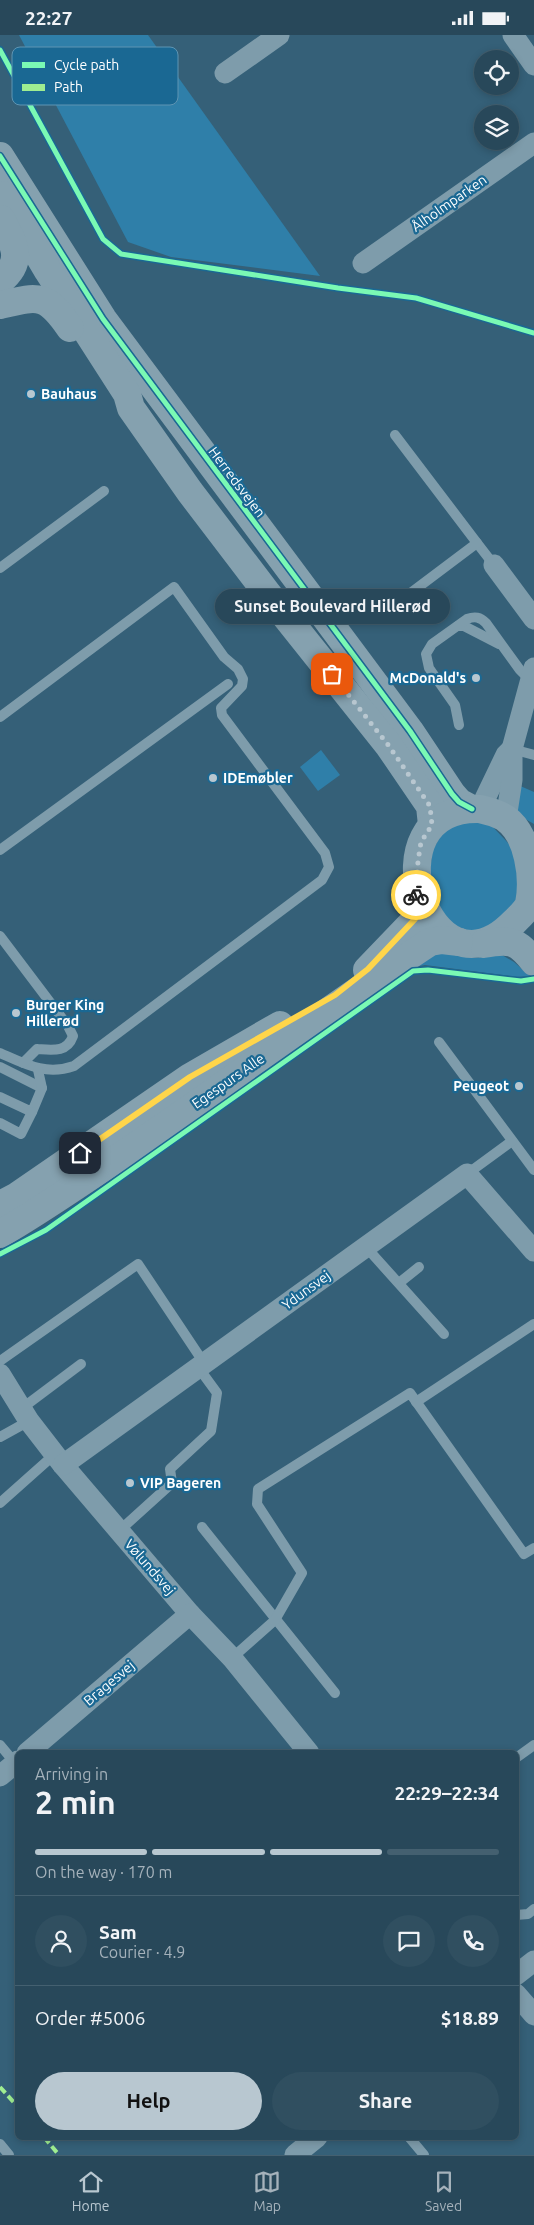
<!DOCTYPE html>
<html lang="en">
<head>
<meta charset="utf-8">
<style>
  body { margin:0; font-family:Ubuntu,sans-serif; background:#304f60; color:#f1f3f6; height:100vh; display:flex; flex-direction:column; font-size:19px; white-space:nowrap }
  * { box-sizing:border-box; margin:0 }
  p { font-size:16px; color:#a5b2bb }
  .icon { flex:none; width:28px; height:28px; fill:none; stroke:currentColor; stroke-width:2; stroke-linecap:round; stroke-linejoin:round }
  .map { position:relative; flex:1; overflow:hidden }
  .drawer { position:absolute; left:15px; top:1715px; width:504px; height:390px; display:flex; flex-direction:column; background:#28485a; border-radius:8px; box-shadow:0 2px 8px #0003,0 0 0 1px #446070 }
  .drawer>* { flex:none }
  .controls { position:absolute; left:474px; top:15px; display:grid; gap:10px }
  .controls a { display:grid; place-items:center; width:45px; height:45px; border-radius:50%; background:#28485a; box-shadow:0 2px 8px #0003,0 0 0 1px #446070; font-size:25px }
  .pin { position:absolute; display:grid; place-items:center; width:42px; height:42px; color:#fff; margin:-21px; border-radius:10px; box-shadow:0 2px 8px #0006 }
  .courier { position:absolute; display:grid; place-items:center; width:50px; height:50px; margin:-25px; border:4px solid #ffd54a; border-radius:50%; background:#fff; color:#222; box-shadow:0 1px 6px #0007 }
  .bubble { position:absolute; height:35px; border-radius:18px; background:#28485a; box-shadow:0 2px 8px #0003,0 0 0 1px #446070; font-size:16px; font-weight:700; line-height:35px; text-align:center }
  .head em { font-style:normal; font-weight:700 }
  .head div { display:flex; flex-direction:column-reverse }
  .head { display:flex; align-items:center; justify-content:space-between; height:85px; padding:0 20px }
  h1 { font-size:32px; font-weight:700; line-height:38px }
  .bar { display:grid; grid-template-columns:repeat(4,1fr); gap:8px 5px; align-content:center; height:60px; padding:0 20px }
  .bar i { height:6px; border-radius:4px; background:#446070 }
  .bar .current { background:#b8c7d0 }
  .bar p { grid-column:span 4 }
  .line { display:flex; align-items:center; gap:12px; padding:0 20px; border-top:1px solid #446070 }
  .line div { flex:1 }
  .round { display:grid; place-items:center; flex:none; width:52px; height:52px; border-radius:26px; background:#304f60 }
  .primary-button { display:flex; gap:10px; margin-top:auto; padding:10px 20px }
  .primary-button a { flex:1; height:58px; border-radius:30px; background:#b8c7d0; color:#111; font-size:20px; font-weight:700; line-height:58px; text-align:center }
  .primary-button a+a { background:#304f60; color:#f1f3f6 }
  .status { display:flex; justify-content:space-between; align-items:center; height:35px; padding:0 25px; background:#28485a; direction:ltr }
  .status svg { height:14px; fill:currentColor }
  .dock { display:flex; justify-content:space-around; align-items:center; height:70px; border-top:1px solid #446070; background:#28485a; font-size:14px; color:#a5b2bb }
  .dock a { display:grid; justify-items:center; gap:2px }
  .dock .current { color:#b8c7d0 }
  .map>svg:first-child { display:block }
</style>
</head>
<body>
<div class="status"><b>22:27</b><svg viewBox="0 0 49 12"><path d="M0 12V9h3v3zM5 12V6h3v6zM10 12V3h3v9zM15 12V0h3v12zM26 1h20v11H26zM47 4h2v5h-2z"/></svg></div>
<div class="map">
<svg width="534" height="2120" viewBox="0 0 534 2120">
  <rect width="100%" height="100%" fill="#356078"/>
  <g fill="#2f7fa9">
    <polygon points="19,0 148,0 320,241 171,222 128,207"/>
    <polygon points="321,715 340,740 318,756 300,732"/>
    <polygon points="518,750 534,757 534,789 518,780 515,761"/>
    <polygon points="466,785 491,790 511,811 521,845 514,874 476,899 451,889 429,855 432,816 443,797"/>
    <polygon points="426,919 454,919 474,923 502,920 514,927 530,941 517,942 425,930 414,932"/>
  </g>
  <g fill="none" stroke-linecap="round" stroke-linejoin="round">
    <g stroke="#7e9cab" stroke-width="10">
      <polyline points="477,508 494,530"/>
      <polyline points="0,533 104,456"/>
      <polyline points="380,581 477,508 395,400"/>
      <polyline points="458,591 464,591 499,609"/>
      <path d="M0 682 174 552 224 622 238 634 243 644 242 651 221 673 222 680 325 818 329 832 322 845 74 1031C46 1041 25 1029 0 1018"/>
      <path d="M459 690 455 670 429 633 426 619 432 609 467 584C475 581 480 582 486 588L520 635 530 645"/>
      <polyline points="512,714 534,720"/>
      <polyline points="0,815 228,649"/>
      <path d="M0 901 68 991 73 1001C67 1018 52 1015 37 1014L23 1028"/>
      <polyline points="439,1007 534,1135"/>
      <polyline points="0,1032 42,1053"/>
      <polyline points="0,1062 32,1077 42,1053 38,1035"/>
      <polyline points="0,1088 21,1099 32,1077"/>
      <polyline points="467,1139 512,1106"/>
      <polyline points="366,1212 444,1299"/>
      <polyline points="399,1248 419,1232"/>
      <polyline points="0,1326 138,1229 204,1328"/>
      <polyline points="416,1367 534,1289"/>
      <polyline points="21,1374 81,1329"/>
      <polyline points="0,1402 29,1386"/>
      <polyline points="0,1468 55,1419"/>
      <polyline points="202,1492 335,1658"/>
      <polyline points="119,1496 172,1448 170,1434 211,1396 217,1358 198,1332"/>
      <polyline points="232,1623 275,1585 302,1538 257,1469 258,1454 410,1358 524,1519 534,1513"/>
      <polyline points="0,1710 15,1728"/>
      <polyline points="516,1723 534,1710"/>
      <polyline points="516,1880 528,1879 534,1874"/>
      <polyline points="409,2102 424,2120"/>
      <polyline points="0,2109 9,2120"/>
    </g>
    <g stroke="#7e9cab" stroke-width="21">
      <polyline points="513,0 534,30"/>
      <polyline points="225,38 279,0"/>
      <polyline points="363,228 534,108"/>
      <polyline points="494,530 534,584"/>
      <polyline points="480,774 506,720 510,716"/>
      <polyline points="506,784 512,745 512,714 534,633"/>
      <polyline points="0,1339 29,1386 63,1430 190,1579 232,1623 309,1718"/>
      <polyline points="63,1430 467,1139 534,1216"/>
      <polyline points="27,1718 190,1579"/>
      <polyline points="0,1741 18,1726"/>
      <polyline points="516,1940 534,1926"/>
      <polyline points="516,1959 534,1980"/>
      <polyline points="295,2120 317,2102"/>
    </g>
    <g stroke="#85a1af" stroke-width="28">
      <polyline points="0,121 103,284 410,696 452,759 459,767 472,774"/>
      <polyline points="3,160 48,236 127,359 131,373 190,457 267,558 389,711 430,771 432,790"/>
      <path d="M0 246C26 225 13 208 1 184"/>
      <path d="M0 270C39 261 46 258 70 293"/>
      <path d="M480 774C489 776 497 778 505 783 529 800 534 843 529 869 526 876 519 882 514 887 429 975 363 770 480 774Z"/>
      <path d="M483 909C510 904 517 905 534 927"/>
      <polyline points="367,935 415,885 416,846"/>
      <polyline points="0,1170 17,1161 190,1042 280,990"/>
      <path d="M0 1199C42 1175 81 1147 121 1121 225 1051 325 976 430 907L442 905 459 907"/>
    </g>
    <g stroke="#9fed91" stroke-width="4" stroke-dasharray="8 4" stroke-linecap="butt">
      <polyline points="0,2052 18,2072"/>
      <polyline points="44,2102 59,2120"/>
    </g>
    <defs>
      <g id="cycleway">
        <polyline points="0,15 103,204 121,219 338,253 416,263 534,298"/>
        <polyline points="0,121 103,284 410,696 452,759 459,767 472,774"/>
        <polyline points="0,1219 46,1195 413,936 428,935 521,946 534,944"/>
      </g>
    </defs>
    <use href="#cycleway" stroke="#1a6893" stroke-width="8"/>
    <use href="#cycleway" stroke="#7af9b4" stroke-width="5"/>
  </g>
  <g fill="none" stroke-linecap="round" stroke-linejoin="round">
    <polyline stroke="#b8c7d0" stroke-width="5" stroke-dasharray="0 9" points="332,639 389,711 430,771 432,790 421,807 418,826 416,860"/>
    <polyline stroke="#ffd54a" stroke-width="6" points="80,1118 190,1042 335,960 368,934 415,884 416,860"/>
  </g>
  <g fill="#b8c7d0" stroke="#1a6893" stroke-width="2">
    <circle cx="31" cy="359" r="5"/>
    <circle cx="476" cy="643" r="5"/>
    <circle cx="213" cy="743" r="5"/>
    <circle cx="16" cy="978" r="5"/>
    <circle cx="519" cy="1051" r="5"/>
    <circle cx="130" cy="1448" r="5"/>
  </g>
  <g text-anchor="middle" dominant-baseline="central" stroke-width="4.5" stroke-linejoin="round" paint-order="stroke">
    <g font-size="14" fill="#fff" stroke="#1a6893">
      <text transform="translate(449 168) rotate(-35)">Ålholmparken</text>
      <text transform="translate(237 447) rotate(53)">Herredsvejen</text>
      <text transform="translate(228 1046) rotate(-35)">Egespurs Alle</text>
      <text transform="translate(306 1255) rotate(-36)">Ydunsvej</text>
      <text transform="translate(150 1532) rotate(49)">Vølundsvej</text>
      <text transform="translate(109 1648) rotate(-40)">Bragesvej</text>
    </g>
    <g font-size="14" font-weight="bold" fill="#fff" stroke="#1a6893" text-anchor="start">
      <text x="41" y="359">Bauhaus</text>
      <text x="466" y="643" text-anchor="end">McDonald's</text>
      <text x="223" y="743">IDEmøbler</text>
      <text x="26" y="970">Burger King<tspan x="26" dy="16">Hillerød</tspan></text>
      <text x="509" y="1051" text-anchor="end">Peugeot</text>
      <text x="140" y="1448">VIP Bageren</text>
    </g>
  </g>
  <rect x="12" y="12" width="166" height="58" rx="8" fill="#1a6893" stroke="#5f95b3" stroke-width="1"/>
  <rect x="22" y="27" width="23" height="6" fill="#7af9b4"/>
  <rect x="22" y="49" width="23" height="7" fill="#9fed91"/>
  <g font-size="14" fill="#fff">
    <text x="54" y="35">Cycle path</text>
    <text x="54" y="57">Path</text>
  </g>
</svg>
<div class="controls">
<a><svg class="icon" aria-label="locate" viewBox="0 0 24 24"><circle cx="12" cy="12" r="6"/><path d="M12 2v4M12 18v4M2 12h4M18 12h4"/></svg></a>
<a><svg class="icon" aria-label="layers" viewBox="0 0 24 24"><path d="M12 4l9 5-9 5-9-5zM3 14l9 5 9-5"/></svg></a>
</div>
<div class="pin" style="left:332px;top:639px;background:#ea580c"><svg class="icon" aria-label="bag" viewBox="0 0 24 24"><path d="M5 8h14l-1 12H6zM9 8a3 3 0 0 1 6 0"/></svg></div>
<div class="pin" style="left:80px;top:1118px;background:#1f2937"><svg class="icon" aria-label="home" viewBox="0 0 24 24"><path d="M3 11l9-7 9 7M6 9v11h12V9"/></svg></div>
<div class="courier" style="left:416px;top:860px"><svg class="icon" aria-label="bike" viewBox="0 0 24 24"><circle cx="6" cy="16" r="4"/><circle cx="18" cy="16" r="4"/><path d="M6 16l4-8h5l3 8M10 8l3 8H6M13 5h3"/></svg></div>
<div class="bubble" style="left:215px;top:554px;width:235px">Sunset Boulevard Hillerød</div>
<section class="drawer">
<div class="head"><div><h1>2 min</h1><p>Arriving in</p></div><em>22:29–22:34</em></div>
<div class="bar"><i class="current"></i><i class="current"></i><i class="current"></i><i></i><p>On the way · 170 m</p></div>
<div class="line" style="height:90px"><a class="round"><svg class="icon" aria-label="person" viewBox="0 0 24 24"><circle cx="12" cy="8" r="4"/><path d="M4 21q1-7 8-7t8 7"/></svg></a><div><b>Sam</b><p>Courier · 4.9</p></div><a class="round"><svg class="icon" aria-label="chat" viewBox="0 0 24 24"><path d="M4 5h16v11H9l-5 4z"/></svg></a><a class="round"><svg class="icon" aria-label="phone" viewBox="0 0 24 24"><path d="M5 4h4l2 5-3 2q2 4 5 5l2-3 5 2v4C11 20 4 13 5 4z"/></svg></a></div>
<div class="line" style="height:65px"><div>Order #5006</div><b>$18.89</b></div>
<div class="primary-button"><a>Help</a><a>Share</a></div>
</section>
</div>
<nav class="dock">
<a class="current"><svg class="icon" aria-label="home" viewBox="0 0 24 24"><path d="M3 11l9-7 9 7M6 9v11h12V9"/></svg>Home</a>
<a><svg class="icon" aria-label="map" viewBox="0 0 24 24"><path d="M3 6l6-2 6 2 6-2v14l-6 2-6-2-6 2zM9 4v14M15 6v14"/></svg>Map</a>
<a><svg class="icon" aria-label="saved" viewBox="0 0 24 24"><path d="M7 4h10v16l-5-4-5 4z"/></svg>Saved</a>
</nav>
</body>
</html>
